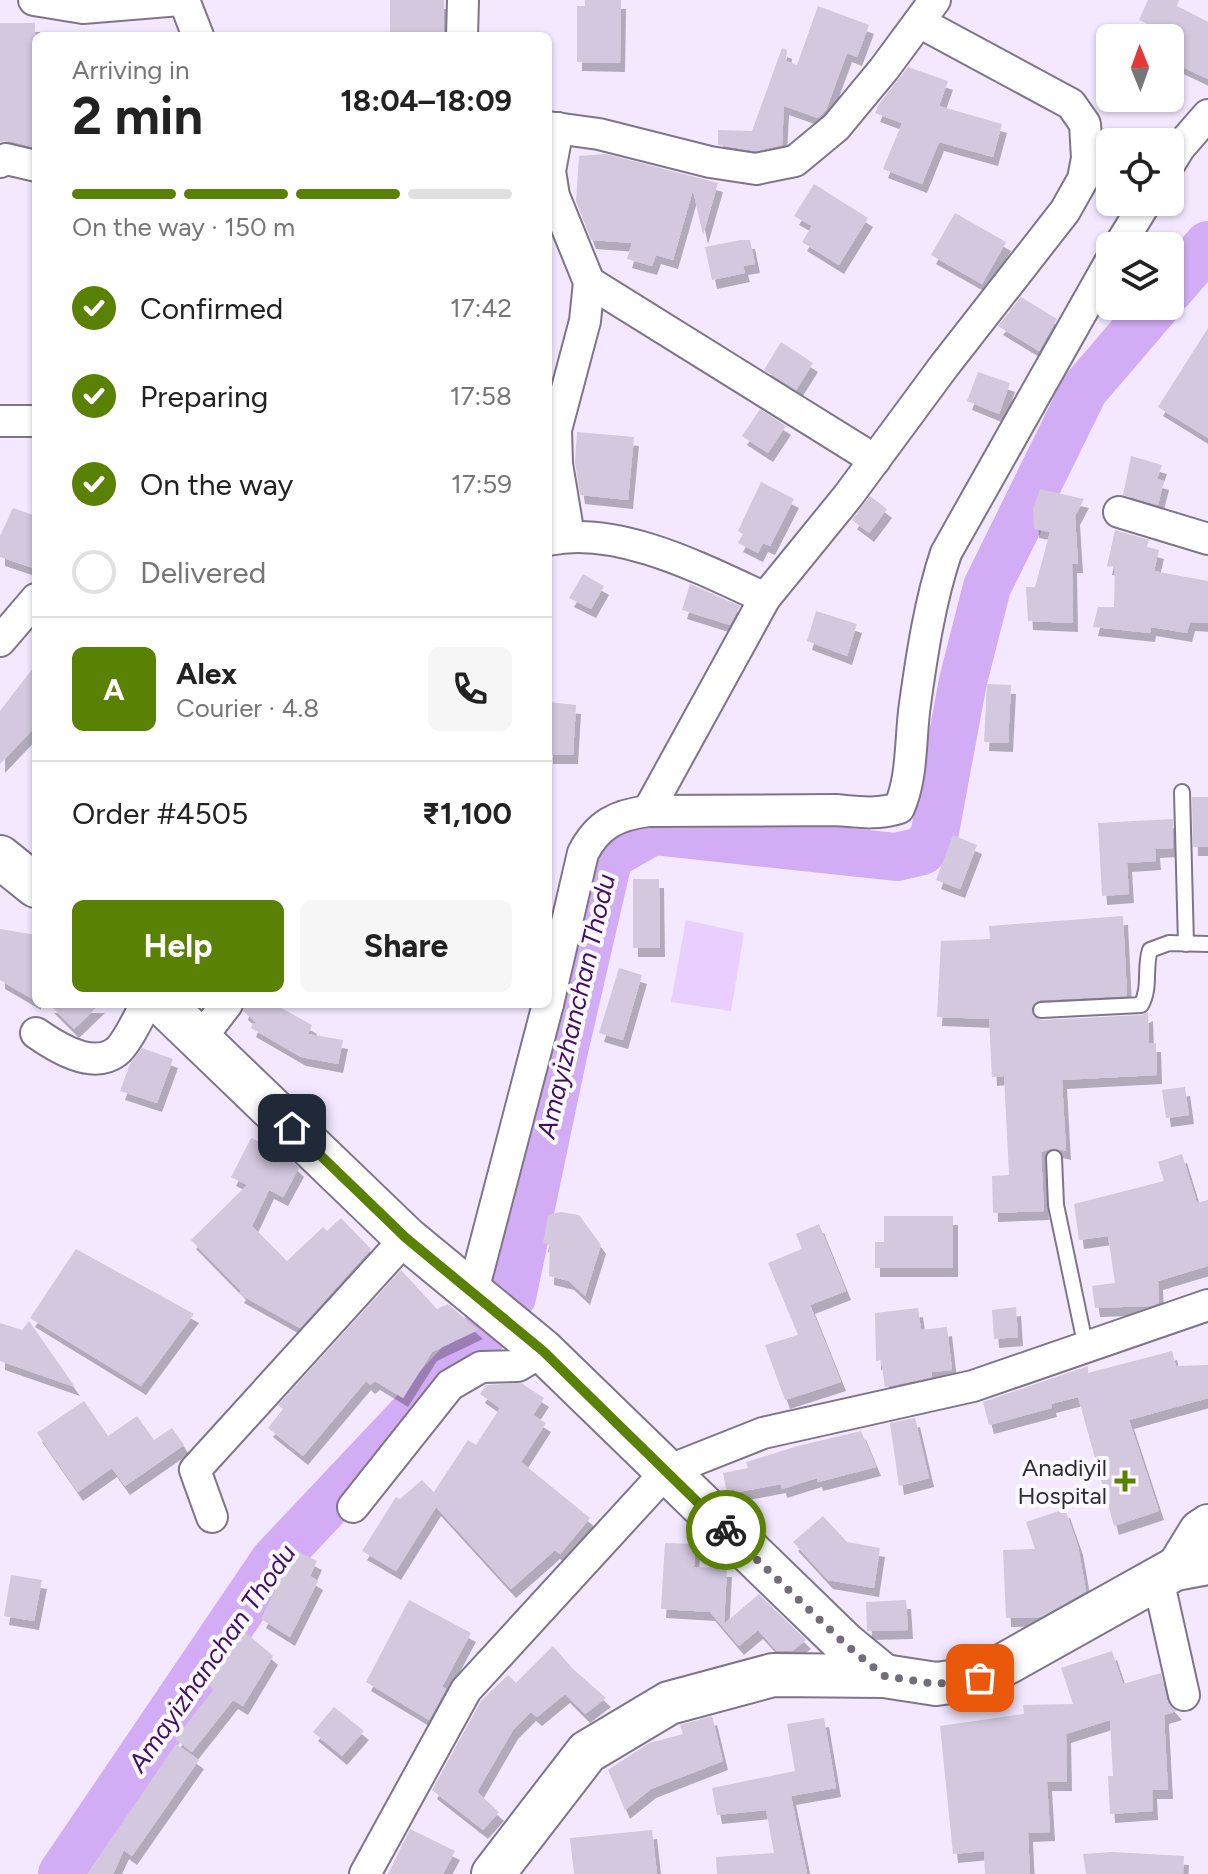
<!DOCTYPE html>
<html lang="en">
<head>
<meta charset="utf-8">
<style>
  body { margin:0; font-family:Figtree,sans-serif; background:#f6f6f6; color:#222; height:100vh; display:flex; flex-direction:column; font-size:30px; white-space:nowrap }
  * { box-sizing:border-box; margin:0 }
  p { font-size:26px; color:#767676 }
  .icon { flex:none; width:44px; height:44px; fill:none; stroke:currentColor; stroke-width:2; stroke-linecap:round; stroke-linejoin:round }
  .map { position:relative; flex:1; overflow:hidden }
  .details { position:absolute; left:32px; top:32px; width:520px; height:976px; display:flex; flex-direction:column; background:#fff; border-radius:12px; box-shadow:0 2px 6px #0004 }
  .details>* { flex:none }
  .needle { width:52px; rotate:359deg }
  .fabs { position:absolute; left:1096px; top:24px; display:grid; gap:16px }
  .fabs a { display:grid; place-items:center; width:88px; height:88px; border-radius:12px; background:#fff; box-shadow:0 2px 6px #0004; font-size:40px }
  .pin { position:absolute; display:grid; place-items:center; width:68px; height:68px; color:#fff; margin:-34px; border-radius:16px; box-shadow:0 4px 12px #0006 }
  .courier { position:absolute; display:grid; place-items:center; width:80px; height:80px; margin:-40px; border:6px solid #598104; border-radius:50%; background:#fff; color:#222; box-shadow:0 2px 10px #0007 }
  .head em { font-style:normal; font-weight:700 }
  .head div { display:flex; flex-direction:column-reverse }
  .head { display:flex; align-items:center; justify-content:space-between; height:136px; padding:0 40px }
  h1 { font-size:52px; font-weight:700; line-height:60px }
  .bar { display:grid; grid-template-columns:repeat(4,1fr); gap:12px 8px; align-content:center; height:96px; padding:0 40px }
  .bar i { height:10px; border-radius:6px; background:#e0e0e0 }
  .bar .on { background:#598104 }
  .bar p { grid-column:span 4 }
  .line { display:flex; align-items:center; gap:20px; padding:0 40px; border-top:2px solid #e0e0e0 }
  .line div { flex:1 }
  .round { display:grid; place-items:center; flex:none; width:84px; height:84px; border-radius:12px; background:#f6f6f6 }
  ol { padding:0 40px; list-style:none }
  li { display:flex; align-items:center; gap:24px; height:88px }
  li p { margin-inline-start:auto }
  li .icon { padding:8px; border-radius:50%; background:#598104; color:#fff; stroke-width:4 }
  li:last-child { color:#767676 }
  li i { width:44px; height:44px; border:4px solid #e0e0e0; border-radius:50% }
  .primary-button { display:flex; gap:16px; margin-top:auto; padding:16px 40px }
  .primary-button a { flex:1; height:92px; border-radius:12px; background:#598104; color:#fff; font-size:32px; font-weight:700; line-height:92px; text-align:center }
  .primary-button a+a { background:#f6f6f6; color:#222 }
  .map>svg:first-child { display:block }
</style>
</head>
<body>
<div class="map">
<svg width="1208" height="1874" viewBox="0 0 1208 1874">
  <defs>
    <filter id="shadow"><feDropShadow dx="5" dy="9" stdDeviation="0" flood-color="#0004"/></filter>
  </defs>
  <rect width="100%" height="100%" fill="#f3e8ff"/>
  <polygon fill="#e8cfff" points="686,920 744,933 731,1011 671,1002"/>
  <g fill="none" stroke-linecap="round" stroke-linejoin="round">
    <g stroke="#d2acf5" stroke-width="48">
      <polyline points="1170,289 1208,245"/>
      <polyline points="62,1874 274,1561 456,1368 512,1297 563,1055 609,856 653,831 896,857 922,851 934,837 963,681 987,587 1084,390 1156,306"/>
    </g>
  </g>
  <g fill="#d3c8de" filter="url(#shadow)">
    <rect x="390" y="0" width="54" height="36"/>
    <polygon points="585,0 621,0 620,63 577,62 577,6 585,6"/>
    <polygon points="1148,0 1179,0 1177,6 1208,22 1208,79 1170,61 1180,37 1139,20"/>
    <polygon points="818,6 869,25 857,57 847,53 826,110 818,118 784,106 782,145 756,151 718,145 718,130 752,131 782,48 787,50 786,61 797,65"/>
    <polygon points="0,23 35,23 36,148 10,141 0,142"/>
    <polygon points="908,67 948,81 939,106 1002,124 993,157 939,142 922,184 883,169 902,123 875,113 879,104"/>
    <polygon points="606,154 718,183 703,235 693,190 673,260 656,255 652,266 627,259 632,243 591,240 576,201 579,156"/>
    <polygon points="814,184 868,218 839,265 802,242 812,226 794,216"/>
    <polygon points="955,213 1006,242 982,284 931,255"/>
    <polygon points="741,240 750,240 755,264 743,266 745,273 712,280 705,247"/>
    <polygon points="1021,297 1057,319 1039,351 998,326"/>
    <polygon points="1208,328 1208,438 1158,407"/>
    <polygon points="781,342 813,363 796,390 764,370"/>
    <polygon points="978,372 1010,383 999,414 967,401"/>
    <polygon points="760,409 786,426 768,453 742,436"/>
    <polygon points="577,432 634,437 628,500 580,495 575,462"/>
    <polygon points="1131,456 1162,465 1157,479 1164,481 1158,505 1123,495"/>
    <polygon points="761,482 794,499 770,546 763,543 758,553 738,543 743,534 738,531"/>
    <polygon points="1040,489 1084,499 1075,516 1078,564 1072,564 1073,623 1028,621 1026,587 1035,587 1050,532 1034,529 1033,509"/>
    <polygon points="870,496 887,509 869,533 852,520"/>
    <polygon points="13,508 36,516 36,569 0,557 0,536"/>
    <polygon points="1115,530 1149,540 1147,547 1159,550 1154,571 1208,581 1208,623 1190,622 1187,633 1151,627 1150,633 1093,627 1098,607 1114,607 1115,567 1107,566"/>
    <polygon points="583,574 604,586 591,609 569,598"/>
    <polygon points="690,584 740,606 730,625 682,610"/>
    <polygon points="816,611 857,624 847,656 807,641"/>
    <polygon points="36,664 36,726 0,764 0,711"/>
    <polygon points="987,684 1011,685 1008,743 984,742"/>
    <polygon points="548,702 576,705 573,755 548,755"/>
    <polygon points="1192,797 1208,797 1208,847 1193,847"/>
    <polygon points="1173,819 1173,848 1155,849 1156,861 1127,863 1129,894 1102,896 1098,823"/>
    <polygon points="953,835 977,845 960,889 936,880"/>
    <polygon points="633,879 659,879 660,948 633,948"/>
    <polygon points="1123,916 1127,996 1040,1000 1033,1005 1031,1011 1036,1018 1042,1020 1142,1015 1148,1012 1149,1043 1156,1043 1157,1075 1062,1080 1066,1151 1053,1148 1041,1152 1044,1211 993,1213 992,1176 1009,1175 1004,1076 992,1077 989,1019 937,1017 941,941 990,939 989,926"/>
    <polygon points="0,929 36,935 36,1001 0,980"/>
    <polygon points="619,968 642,975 623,1040 599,1033"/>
    <polygon points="49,1004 100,1004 74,1029"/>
    <polygon points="245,1004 274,1004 312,1025 308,1034 343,1040 338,1064 301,1057 251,1028 253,1023 258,1024 243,1011"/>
    <polygon points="142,1048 173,1059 157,1103 120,1091 130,1064"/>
    <polygon points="1185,1087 1189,1115 1166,1118 1162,1090"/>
    <polygon points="251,1138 282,1152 299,1168 283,1197 269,1190 252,1226 287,1261 323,1227 327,1231 341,1218 371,1249 300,1328 239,1294 241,1291 191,1240 247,1185 231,1177"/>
    <polygon points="1182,1154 1197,1203 1208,1200 1208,1266 1158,1281 1159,1303 1150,1306 1095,1308 1092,1286 1115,1283 1108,1236 1079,1240 1074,1204 1164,1181 1158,1162"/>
    <polygon points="560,1212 579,1215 601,1245 585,1296 569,1281 549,1276 550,1245 543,1243 548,1215"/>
    <polygon points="884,1216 953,1216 953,1268 875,1268 875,1242 884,1242"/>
    <polygon points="819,1224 846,1291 810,1305 841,1382 785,1400 765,1345 798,1335 768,1263 802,1249 796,1234"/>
    <polygon points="76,1249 194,1314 141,1386 30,1318"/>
    <polygon points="401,1270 437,1309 448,1304 478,1330 432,1352 403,1398 375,1381 370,1385 366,1381 303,1456 268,1428 283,1409 278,1405"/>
    <polygon points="1016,1307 1018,1337 994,1339 992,1310"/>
    <polygon points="918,1308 921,1330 947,1327 952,1370 932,1372 932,1377 885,1387 881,1360 876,1361 875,1313"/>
    <polygon points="29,1321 75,1387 0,1361 0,1323 22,1330"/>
    <polygon points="1172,1351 1176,1366 1208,1365 1208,1398 1129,1420 1159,1511 1114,1526 1078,1397 1051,1404 1052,1408 989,1425 983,1402 1088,1366 1088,1373"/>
    <polygon points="521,1383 544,1398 533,1415 546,1423 521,1462 590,1518 560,1554 555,1550 511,1589 436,1507 396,1571 362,1551 396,1497 400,1499 422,1480 434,1492 468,1440 476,1445 500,1408 480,1394 486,1385"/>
    <polygon points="84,1401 108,1436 137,1416 154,1440 172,1428 184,1445 125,1486 112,1468 78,1492 37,1433"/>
    <polygon points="915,1418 929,1478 899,1486 890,1423"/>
    <polygon points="861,1431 876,1467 818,1482 817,1478 782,1489 781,1484 727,1494 723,1473 748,1468 746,1462 798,1446"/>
    <polygon points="1065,1509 1078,1546 1086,1591 1041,1617 1006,1618 1003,1550 1035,1549 1026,1522"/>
    <polygon points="823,1516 847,1542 880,1548 874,1588 828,1580 793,1542"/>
    <polygon points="665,1543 695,1544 694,1567 727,1568 724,1624 759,1594 806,1640 792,1651 777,1651 758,1630 739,1646 710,1612 661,1609"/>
    <polygon points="295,1550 317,1561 310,1576 318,1581 290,1637 261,1619"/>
    <polygon points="11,1575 42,1580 34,1621 4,1616"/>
    <polygon points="409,1600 471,1633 442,1687 446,1689 429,1720 366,1682"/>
    <polygon points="906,1600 908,1630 867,1631 866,1602"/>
    <polygon points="242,1629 273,1656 243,1706 233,1700 192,1752 175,1739 214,1689 208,1685 227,1658"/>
    <polygon points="553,1646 573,1669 606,1698 585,1714 565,1694 537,1717 531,1712 513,1730 477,1792 499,1812 483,1830 432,1790 481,1701 508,1675 516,1683"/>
    <polygon points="1112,1651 1123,1684 1161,1673 1167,1700 1177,1711 1164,1715 1168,1790 1152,1790 1153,1811 1110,1814 1108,1776 1113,1776 1110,1720 1066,1734 1067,1782 1047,1782 1050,1832 1028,1833 1030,1874 985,1874 984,1851 953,1854 940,1726 1024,1714 1023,1705 1073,1704 1061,1668"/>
    <polygon points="334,1707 364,1731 342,1756 313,1732"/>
    <polygon points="712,1716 723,1761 651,1789 625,1810 608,1770 649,1743 683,1734 680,1725"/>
    <polygon points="824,1718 836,1788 791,1796 807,1874 717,1874 716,1857 774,1853 766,1810 717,1815 712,1788 795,1771 787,1724"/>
    <polygon points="176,1744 199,1760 132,1856 124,1850 113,1874 87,1874"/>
    <polygon points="410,1829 455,1851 443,1874 388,1874"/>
    <polygon points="652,1830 657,1874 574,1874 570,1838"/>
    <polygon points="1112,1852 1184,1856 1183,1874 1086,1874 1083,1854"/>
  </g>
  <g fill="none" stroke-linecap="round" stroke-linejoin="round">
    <defs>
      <g id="service">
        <polyline points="1182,792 1186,944"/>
        <path d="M1041 1010 1141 1005C1151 988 1144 968 1150 950L1169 943 1208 944"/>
        <polyline points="1054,1158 1056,1205 1086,1348"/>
      </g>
      <g id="minor">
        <polyline points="34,0 83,8 180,0"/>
        <polyline points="184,0 198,36"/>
        <polyline points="462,36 463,0"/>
        <polyline points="548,127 599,134 710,162 756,169 795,161 836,127 884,69 935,0"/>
        <polyline points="558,128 550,171 554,196 589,282 585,321 556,430 557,464 569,536"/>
        <polyline points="0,162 6,159 36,166"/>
        <polyline points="1170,163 1180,147 1208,115"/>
        <polyline points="1119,246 1146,202"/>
        <polyline points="589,282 875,460"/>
        <polyline points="0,421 36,421"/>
        <polyline points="1119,512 1208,539"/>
        <path d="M548 540C618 525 702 569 765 598L648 811"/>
        <polyline points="765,598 848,496 944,366 1065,211 1083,179 1087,158 1085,124 1071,104 919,22"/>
        <polyline points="0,641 36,599"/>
        <path d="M548 1004 583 853C598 824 617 815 648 811L836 810C858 812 878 815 899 808 913 777 910 738 915 704 922 654 930 601 946 553L1110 262"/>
        <path d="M36 1033C56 1047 92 1070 116 1052 126 1045 140 1015 146 1004"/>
        <polyline points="200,1039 227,1004"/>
        <polyline points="473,1291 548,1004"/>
        <polyline points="353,1507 450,1385 481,1367 518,1366 543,1351"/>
        <polyline points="212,1517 195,1470 406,1238"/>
        <polyline points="1158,1579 1184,1695"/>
        <polyline points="365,1874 466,1690 667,1471 763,1433 973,1386 1208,1305"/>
      </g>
      <polyline id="tertiary" points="1175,1569 1199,1530 1208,1524"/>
      <g id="secondary">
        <polyline points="0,857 36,886"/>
        <polyline points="163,1004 406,1238 543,1351 845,1644 884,1676"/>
        <polyline points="493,1874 587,1752 669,1703 773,1675 884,1676 936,1684 980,1678 1175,1569 1208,1563"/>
      </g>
    </defs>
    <use href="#service" stroke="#7f7589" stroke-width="18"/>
    <use href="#minor" stroke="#7f7589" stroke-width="34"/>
    <use href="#tertiary" stroke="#7f7589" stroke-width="42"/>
    <use href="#secondary" stroke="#7f7589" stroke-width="46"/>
    <use href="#service" stroke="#fff" stroke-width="14"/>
    <use href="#minor" stroke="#fff" stroke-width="30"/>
    <use href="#tertiary" stroke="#fff" stroke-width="38"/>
    <use href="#secondary" stroke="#fff" stroke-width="42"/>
  </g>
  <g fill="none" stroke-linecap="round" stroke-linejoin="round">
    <polyline stroke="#746c7a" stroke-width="8" stroke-dasharray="0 14.4" points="726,1530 845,1644 884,1676 936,1684 980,1678"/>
    <polyline stroke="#598104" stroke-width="10" points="292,1128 406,1238 543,1351 726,1530"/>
  </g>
  <path fill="#598104" stroke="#fcf9fe" stroke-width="3" d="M1121 1469h8v8h8v8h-8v8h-8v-8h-8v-8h8z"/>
  <g text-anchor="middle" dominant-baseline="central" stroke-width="8" stroke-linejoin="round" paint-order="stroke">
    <g font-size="24" fill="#2f2a33" stroke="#fcf9fe" text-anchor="end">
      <text x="1107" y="1467">Anadiyil<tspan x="1107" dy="28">Hospital</tspan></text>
    </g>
    <g font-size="26" font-style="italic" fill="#430e63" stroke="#fcf9fe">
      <text transform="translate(576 1006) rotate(-77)">Amayizhanchan Thodu</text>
      <text transform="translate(212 1658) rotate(-55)">Amayizhanchan Thodu</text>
    </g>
  </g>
</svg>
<div class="fabs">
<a><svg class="needle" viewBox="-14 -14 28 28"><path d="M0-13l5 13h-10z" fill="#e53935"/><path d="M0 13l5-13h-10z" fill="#767676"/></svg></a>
<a><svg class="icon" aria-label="locate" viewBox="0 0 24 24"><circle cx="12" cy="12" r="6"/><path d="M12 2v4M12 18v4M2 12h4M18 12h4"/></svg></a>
<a><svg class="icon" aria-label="layers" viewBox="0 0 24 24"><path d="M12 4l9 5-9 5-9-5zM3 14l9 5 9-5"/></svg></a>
</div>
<div class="pin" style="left:980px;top:1678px;background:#ea580c"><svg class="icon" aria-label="bag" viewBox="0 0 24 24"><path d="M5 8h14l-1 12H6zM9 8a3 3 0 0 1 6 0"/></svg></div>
<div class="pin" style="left:292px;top:1128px;background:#1f2937"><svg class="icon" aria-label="home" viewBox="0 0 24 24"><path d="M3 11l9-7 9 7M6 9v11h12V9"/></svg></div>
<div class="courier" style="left:726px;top:1530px"><svg class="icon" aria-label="bike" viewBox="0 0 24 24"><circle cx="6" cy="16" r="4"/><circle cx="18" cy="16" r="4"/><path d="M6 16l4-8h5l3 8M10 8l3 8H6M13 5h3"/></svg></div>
<section class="details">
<div class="head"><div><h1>2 min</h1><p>Arriving in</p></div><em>18:04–18:09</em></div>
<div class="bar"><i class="on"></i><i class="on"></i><i class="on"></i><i></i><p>On the way · 150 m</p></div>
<ol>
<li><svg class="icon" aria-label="check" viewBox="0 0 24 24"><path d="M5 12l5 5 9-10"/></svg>Confirmed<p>17:42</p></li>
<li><svg class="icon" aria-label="check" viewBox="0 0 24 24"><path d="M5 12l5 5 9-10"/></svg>Preparing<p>17:58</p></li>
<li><svg class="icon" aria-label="check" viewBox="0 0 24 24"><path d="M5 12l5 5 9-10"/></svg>On the way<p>17:59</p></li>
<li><i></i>Delivered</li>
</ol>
<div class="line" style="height:144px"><b class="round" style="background:#598104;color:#fff">A</b><div><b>Alex</b><p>Courier · 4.8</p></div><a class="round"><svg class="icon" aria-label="phone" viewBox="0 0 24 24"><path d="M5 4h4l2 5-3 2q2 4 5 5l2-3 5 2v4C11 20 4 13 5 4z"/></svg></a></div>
<div class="line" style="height:104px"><div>Order #4505</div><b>₹1,100</b></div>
<div class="primary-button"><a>Help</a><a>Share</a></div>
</section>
</div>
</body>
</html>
